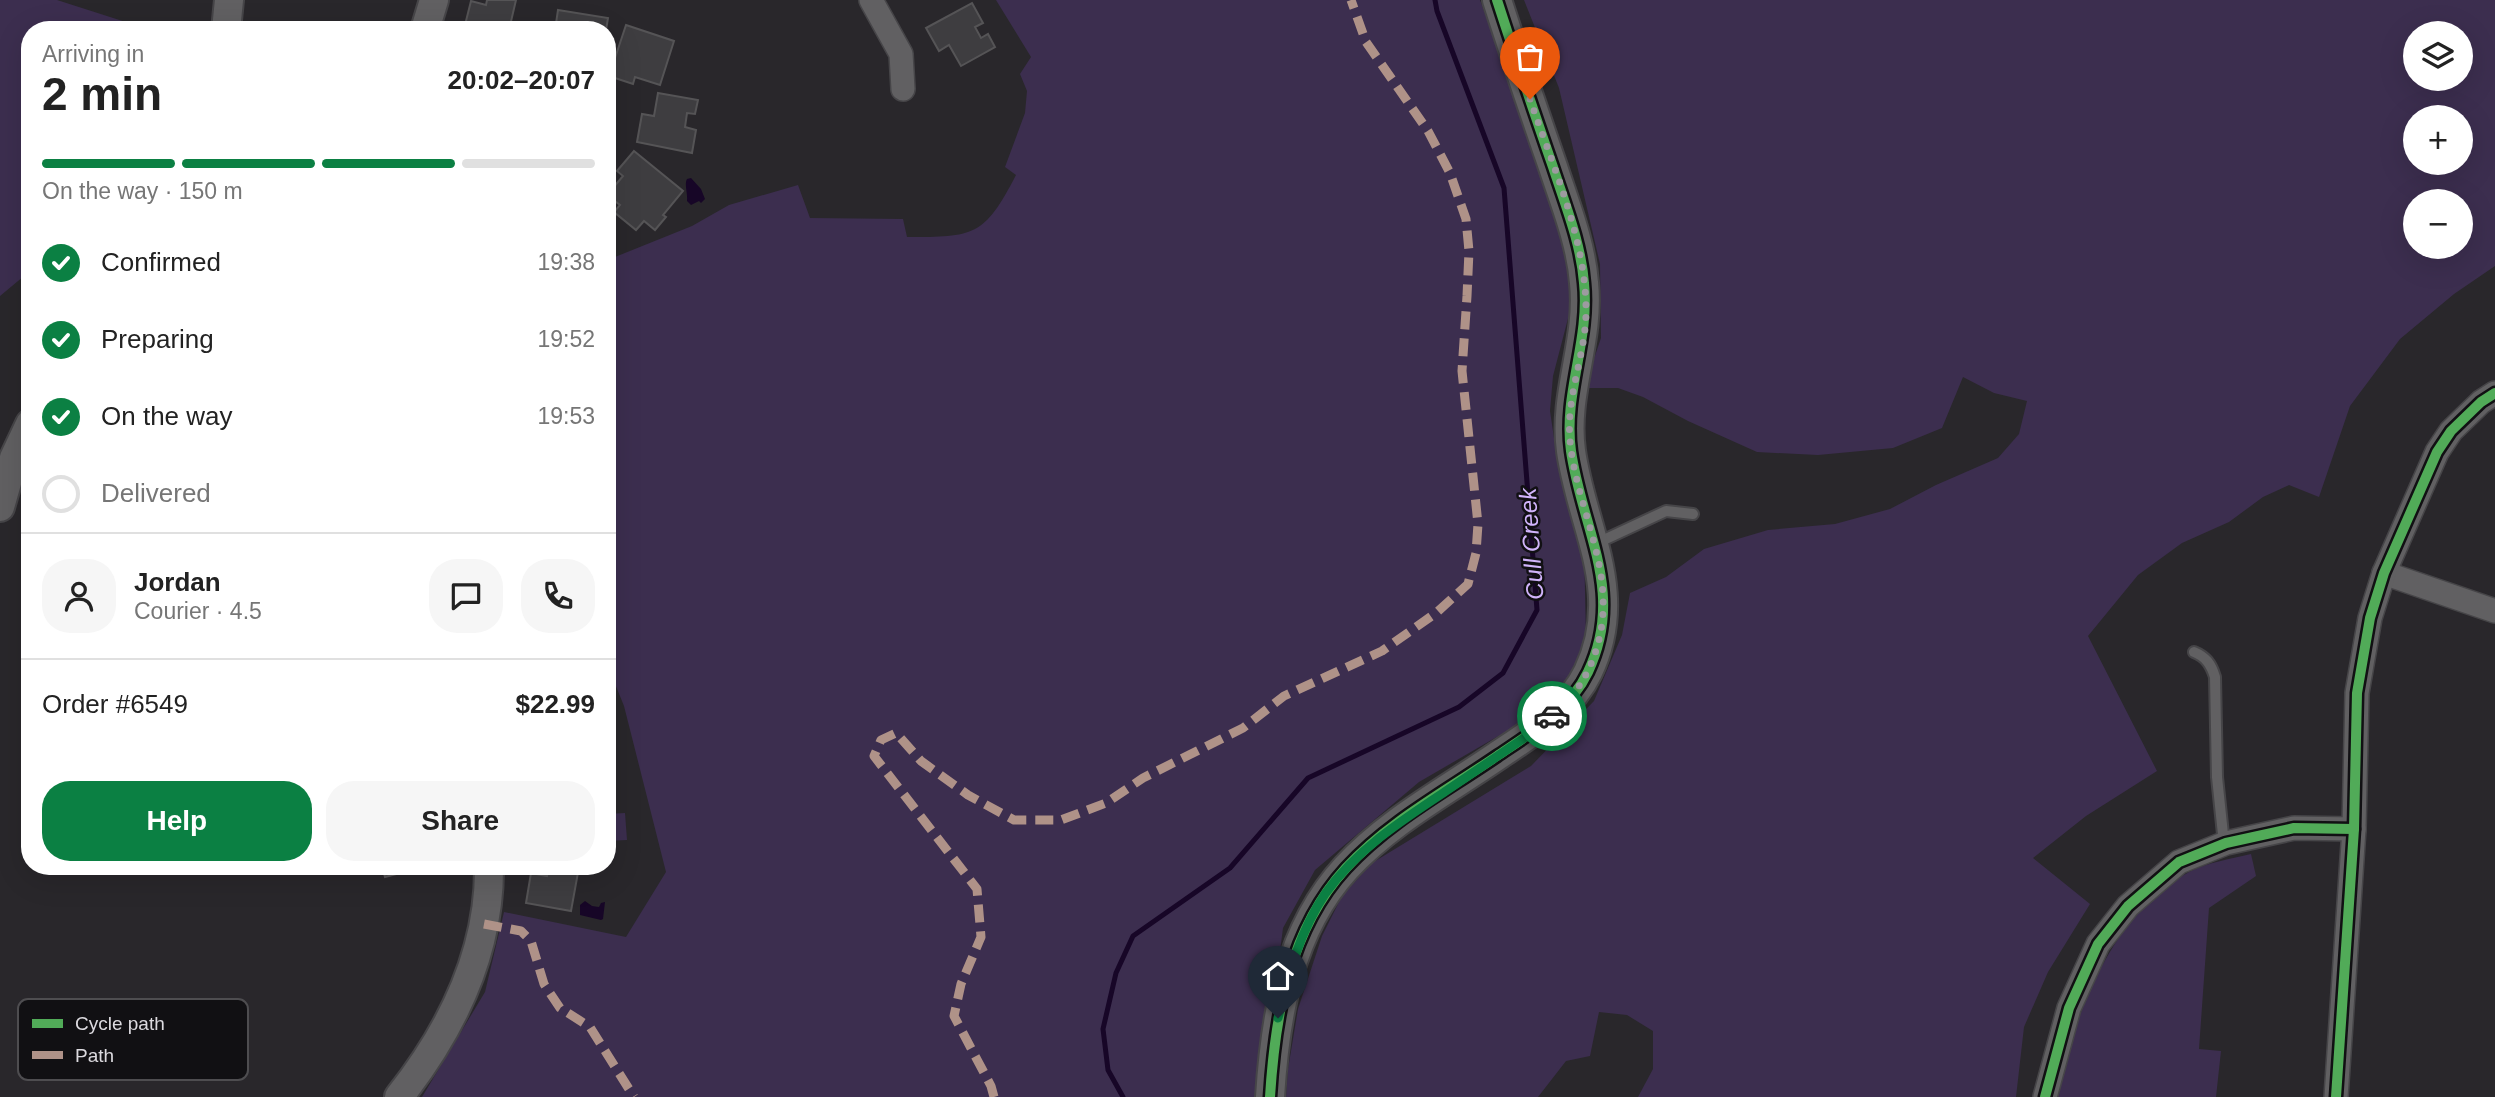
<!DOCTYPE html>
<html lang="en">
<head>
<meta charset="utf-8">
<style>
  body { margin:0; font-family:Arial,sans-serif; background:#f6f6f6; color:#222; height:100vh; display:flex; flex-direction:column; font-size:26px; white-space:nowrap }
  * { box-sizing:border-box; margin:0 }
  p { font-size:23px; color:#767676 }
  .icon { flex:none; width:38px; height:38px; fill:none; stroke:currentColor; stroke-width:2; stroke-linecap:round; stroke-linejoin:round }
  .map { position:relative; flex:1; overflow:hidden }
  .details { position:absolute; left:21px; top:21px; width:595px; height:854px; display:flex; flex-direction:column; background:#fff; border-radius:28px; box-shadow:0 7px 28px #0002 }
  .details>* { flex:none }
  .buttons { position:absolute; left:2403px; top:21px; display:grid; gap:14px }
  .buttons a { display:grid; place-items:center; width:70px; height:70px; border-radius:50%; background:#fff; box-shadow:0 7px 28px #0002; font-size:35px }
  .pin { position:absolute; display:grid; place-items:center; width:60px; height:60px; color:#fff; margin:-72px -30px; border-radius:50% 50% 50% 0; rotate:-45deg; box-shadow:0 0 7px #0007 }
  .pin .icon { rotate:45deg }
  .courier { position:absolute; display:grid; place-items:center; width:70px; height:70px; margin:-35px; border:5px solid #0b8043; border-radius:50%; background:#fff; color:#222; box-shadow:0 2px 9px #0007 }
  .headline em { font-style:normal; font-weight:600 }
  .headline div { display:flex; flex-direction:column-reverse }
  .headline { display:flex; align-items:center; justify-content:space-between; height:119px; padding:0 21px }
  h1 { font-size:46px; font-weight:600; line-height:52px }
  .bar { display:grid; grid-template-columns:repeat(4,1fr); gap:10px 7px; align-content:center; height:84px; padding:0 21px }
  .bar i { height:9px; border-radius:5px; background:#e0e0e0 }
  .bar .active { background:#0b8043 }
  .bar p { grid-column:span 4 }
  .line { display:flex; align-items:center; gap:18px; padding:0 21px; border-top:2px solid #e0e0e0 }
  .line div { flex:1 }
  .round { display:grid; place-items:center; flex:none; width:74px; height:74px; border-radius:28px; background:#f6f6f6 }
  ol { padding:0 21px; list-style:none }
  li { display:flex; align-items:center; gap:21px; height:77px }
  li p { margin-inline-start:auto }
  li .icon { padding:7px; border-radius:50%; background:#0b8043; color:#fff; stroke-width:4 }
  li:last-child { color:#767676 }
  li i { width:38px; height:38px; border:4px solid #e0e0e0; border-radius:50% }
  .button { display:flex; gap:14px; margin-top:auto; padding:14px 21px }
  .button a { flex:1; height:80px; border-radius:28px; background:#0b8043; color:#fff; font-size:28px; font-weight:600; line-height:80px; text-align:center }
  .button a+a { background:#f6f6f6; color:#222 }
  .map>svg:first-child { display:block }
</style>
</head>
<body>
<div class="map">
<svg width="2495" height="1097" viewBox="0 0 2495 1097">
  <rect width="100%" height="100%" fill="#29272b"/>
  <g fill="#3c2e4f" fill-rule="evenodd">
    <polygon points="0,0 57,0 135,25 134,30 30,30 30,271 0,296"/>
    <path d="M996 0H1480L1547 186 1572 280 1571 307 1553 376 1550 411 1555 445 1584 545 1586 637 1579 663 1550 706 1419 782 1315 870 1283 928 1261 1097H422L485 992 504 912 626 937 666 872 624 706 607 664V253L614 250 615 257 692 226 729 205 798 185 810 218 903 219 907 237C974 237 984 237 1016 175L1005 167 1025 113 1027 91 1020 74 1031 57Z"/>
    <path d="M1524 0H2495V266L2454 294 2400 339 2350 406 2319 497 2289 485 2263 497 2229 522 2182 543 2138 575 2088 636 2157 771 2086 816 2033 858 2090 904 2048 972 2024 1027 2016 1097H1638L1653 1069V1031L1627 1015 1599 1012 1590 1056 1566 1061 1538 1097H1286L1288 1069 1298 1009 1322 936 1342 896 1372 863 1531 766 1594 701 1622 635 1630 593 1666 577 1704 549 1768 530 1835 524 1890 509 1936 485 1998 458 2019 434 2027 401 1994 393 1963 377 1942 428 1893 448 1818 455 1757 452 1688 421 1643 397 1618 388H1584L1601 338 1600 264 1559 88ZM2415 33H2460V79H2415ZM2415 117H2460V163H2415ZM2415 201H2460V247H2415Z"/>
    <polygon points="625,813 627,840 607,841 607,814"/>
    <path d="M2251 854 2256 876 2209 908 2199 1049 2221 1051 2216 1097H2053C2079 1013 2106 919 2189 872 2208 862 2231 859 2251 854Z"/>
  </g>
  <g fill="#170627">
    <path d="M691 178 701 189 705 199 701 203 699 201 691 205 687 201C688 194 684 184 687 179Z"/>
    <polygon points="585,901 592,906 599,907 601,903 605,902 603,919 601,920 580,915 580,905"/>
  </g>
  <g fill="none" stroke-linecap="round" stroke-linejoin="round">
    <polyline stroke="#170627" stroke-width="5" points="1123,1097 1108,1070 1103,1029 1116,973 1133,936 1230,868 1308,778 1459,707 1503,673 1537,610 1504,188 1437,11 1435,0"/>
  </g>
  <g fill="#3e3d40" stroke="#555456" stroke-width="2">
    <polygon points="487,0 516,0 509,30 464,29 471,1 486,5"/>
    <polygon points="972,3 983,23 975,27 981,38 988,34 995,47 961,66 949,45 939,51 926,28"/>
    <polygon points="558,10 608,18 606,30 555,30"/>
    <polygon points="626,25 674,41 660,85 635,77 633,84 609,76"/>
    <polygon points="658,93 698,100 695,114 687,113 685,127 696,130 692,153 637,142 642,114 654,116"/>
    <polygon points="634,151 683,191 663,215 666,217 655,230 644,221 636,230 614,212 620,205 607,195 623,176 617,171"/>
    <polygon points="382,866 427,866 385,877"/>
    <polygon points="549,866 579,867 571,911 526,903 531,873 547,876"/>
  </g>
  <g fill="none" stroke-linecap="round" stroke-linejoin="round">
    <defs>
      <g id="service">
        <polyline points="1595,544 1666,511 1693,514"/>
        <path d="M2194 652C2206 657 2211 664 2215 677L2217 777 2224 844"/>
      </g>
      <g id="minor">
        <polyline points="871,0 901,54 903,89"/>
        <polyline points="2384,573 2495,611"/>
        <polyline points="2045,1097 2069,1008 2098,944 2128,906 2179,862 2226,843 2294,828 2354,829"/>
        <polyline points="2336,1097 2354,829 2357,693 2370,618 2384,573 2437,452 2451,431 2481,402 2495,393"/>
      </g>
      <g id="tertiary">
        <polyline points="226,30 229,0"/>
        <polyline points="425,30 434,0"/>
        <polyline points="0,507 14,458 30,424"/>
        <path d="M399 1097C451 1031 490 953 489 866"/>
        <path d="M1270 1097C1275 1016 1289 930 1346 868 1388 822 1446 791 1497 756 1531 733 1570 710 1588 672 1626 592 1582 529 1571 451 1563 394 1590 341 1584 283 1581 243 1565 204 1553 167 1534 112 1515 56 1497 0"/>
      </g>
    </defs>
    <use href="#service" stroke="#464548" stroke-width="14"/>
    <use href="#minor" stroke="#464548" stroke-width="26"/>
    <use href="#tertiary" stroke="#464548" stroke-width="32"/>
    <use href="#service" stroke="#616062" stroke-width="10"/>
    <use href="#minor" stroke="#616062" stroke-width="23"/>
    <use href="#tertiary" stroke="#616062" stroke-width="28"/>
    <g stroke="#af9288" stroke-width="9" stroke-dasharray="18 9" stroke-linecap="butt">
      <polyline points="484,924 521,931 531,941 544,984 560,1008 590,1027 634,1097"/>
      <polyline points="994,1097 991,1086 954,1016 961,984 981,937 977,889 874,756 881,740 896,733 921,761 968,795 1014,820 1061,820 1106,803 1143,778 1243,728 1284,696 1382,651 1436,613 1468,584 1476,553 1478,524 1462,371 1467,296 1469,251 1466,219 1450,173 1428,131 1366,42 1351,0"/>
    </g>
    <defs>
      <g id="cycleway">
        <path d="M1270 1097C1275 1016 1289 930 1346 868 1388 822 1446 791 1497 756 1531 733 1570 710 1588 672 1626 592 1582 529 1571 451 1563 394 1590 341 1584 283 1581 243 1565 204 1553 167 1534 112 1515 56 1497 0"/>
        <polyline points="2045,1097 2069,1008 2098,944 2128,906 2179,862 2226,843 2294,828 2354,829"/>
        <polyline points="2336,1097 2354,829 2357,693 2370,618 2384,573 2437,452 2451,431 2481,402 2495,393"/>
      </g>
    </defs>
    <use href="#cycleway" stroke="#111013" stroke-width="15"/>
    <use href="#cycleway" stroke="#51ab58" stroke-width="10"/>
  </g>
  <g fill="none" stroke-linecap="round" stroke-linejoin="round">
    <path stroke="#9d9ba0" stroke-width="7" stroke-dasharray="0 12.6" d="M1530 99C1553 167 1587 241 1586 314 1585 356 1566 397 1570 440 1576 510 1619 574 1597 647 1589 675 1574 697 1552 716"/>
    <path stroke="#0b8043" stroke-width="9" d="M1278 1018C1288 975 1300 931 1325 894 1356 850 1402 820 1446 791 1477 770 1508 749 1539 728L1552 716"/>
  </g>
  <g text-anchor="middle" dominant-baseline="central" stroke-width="5" stroke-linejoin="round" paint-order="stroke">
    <g font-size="24" font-style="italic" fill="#d1b4fb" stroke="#111013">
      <text transform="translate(1531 544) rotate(-94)">Cull Creek</text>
    </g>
  </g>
  <rect x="18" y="999" width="230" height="81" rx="10" fill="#111013" stroke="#4e4d50" stroke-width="2"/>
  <rect x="32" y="1019" width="31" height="9" fill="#51ab58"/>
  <rect x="32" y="1051" width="31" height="8" fill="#af9288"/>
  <g font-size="19" fill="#dcdadf">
    <text x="75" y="1030">Cycle path</text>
    <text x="75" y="1062">Path</text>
  </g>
</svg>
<div class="buttons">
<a><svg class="icon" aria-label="layers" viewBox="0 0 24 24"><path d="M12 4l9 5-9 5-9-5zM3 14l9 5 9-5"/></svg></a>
<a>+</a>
<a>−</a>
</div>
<div class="pin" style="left:1530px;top:99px;background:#ea580c"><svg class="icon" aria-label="bag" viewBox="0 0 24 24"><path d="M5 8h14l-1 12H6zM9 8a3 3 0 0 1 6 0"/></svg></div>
<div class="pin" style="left:1278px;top:1018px;background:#1f2937"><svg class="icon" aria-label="home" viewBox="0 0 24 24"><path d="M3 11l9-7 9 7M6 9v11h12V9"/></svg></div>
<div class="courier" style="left:1552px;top:716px"><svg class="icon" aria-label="car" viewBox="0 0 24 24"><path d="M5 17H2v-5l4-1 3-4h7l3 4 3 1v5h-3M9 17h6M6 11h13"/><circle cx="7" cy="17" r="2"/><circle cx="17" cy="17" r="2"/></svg></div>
<section class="details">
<div class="headline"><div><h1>2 min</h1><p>Arriving in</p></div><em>20:02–20:07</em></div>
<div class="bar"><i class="active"></i><i class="active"></i><i class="active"></i><i></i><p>On the way · 150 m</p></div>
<ol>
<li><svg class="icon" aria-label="check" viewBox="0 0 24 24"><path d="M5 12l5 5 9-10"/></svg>Confirmed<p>19:38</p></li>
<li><svg class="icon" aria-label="check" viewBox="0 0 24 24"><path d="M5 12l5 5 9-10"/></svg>Preparing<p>19:52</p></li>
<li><svg class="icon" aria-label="check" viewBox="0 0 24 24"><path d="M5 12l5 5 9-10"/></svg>On the way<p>19:53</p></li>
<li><i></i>Delivered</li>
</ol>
<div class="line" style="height:126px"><a class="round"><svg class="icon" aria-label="person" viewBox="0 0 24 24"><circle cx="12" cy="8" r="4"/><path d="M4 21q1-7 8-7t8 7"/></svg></a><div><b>Jordan</b><p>Courier · 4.5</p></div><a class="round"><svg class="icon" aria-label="chat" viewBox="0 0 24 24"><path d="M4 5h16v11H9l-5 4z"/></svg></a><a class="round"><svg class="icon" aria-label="phone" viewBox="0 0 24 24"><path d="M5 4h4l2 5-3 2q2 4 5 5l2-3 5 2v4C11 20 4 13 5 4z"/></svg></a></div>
<div class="line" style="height:91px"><div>Order #6549</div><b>$22.99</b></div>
<div class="button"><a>Help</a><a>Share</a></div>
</section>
</div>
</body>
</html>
